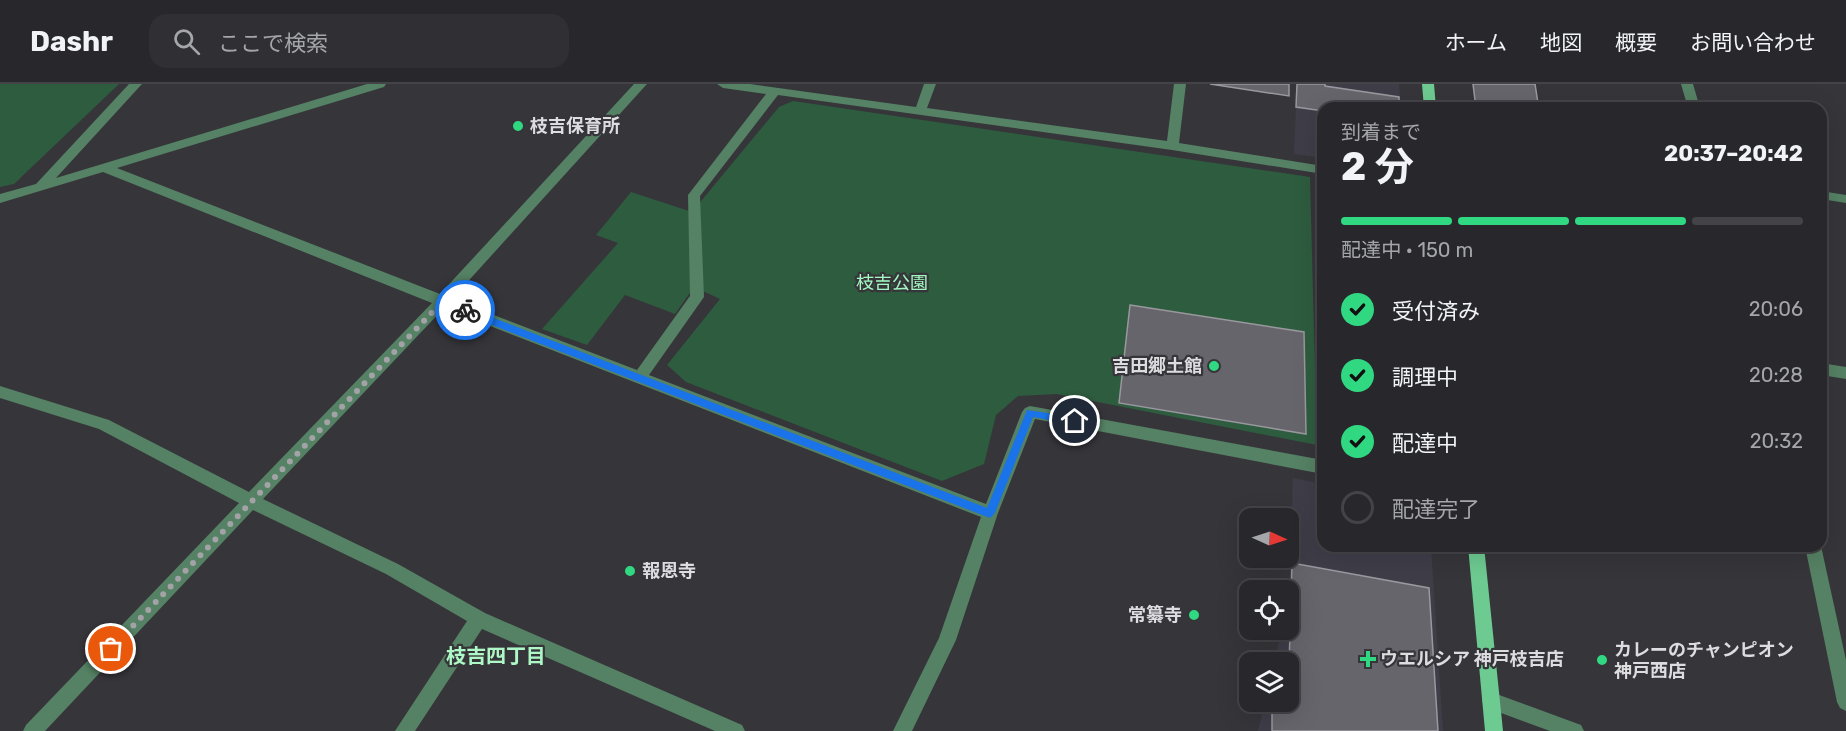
<!DOCTYPE html>
<html lang="ja">
<head>
<meta charset="utf-8">
<style>
  body { margin:0; font-family:Rubik,"Noto Sans JP",sans-serif; background:#303034; color:#f1f3f6; height:100vh; display:flex; flex-direction:column; font-size:22px; white-space:nowrap }
  * { box-sizing:border-box; margin:0 }
  p { font-size:20px; color:#a5a6a9 }
  .icon { flex:none; width:33px; height:33px; fill:none; stroke:currentColor; stroke-width:2; stroke-linecap:round; stroke-linejoin:round }
  .map { position:relative; flex:1; overflow:hidden }
  .details { position:absolute; left:1317px; top:18px; width:510px; height:450px; display:flex; flex-direction:column; background:#28282c; border-radius:18px; box-shadow:0 6px 24px #0002,0 0 0 2px #444448 }
  .details>* { flex:none }
  .needle { width:39px; rotate:93deg }
  .fabs { position:absolute; left:1239px; top:424px; display:grid; gap:12px }
  .fabs a { display:grid; place-items:center; width:60px; height:60px; border-radius:12px; background:#28282c; box-shadow:0 6px 24px #0002,0 0 0 2px #444448; font-size:30px }
  .pin { position:absolute; display:grid; place-items:center; width:51px; height:51px; color:#fff; margin:-26px; border:3px solid #fff; border-radius:50%; box-shadow:0 2px 6px #0007 }
  .courier { position:absolute; display:grid; place-items:center; width:60px; height:60px; margin:-30px; border:4px solid #1a73e8; border-radius:50%; background:#fff; color:#222; box-shadow:0 2px 8px #0007 }
  .overview em { font-style:normal; font-weight:700 }
  .overview div { display:flex; flex-direction:column-reverse }
  .overview { display:flex; align-items:center; justify-content:space-between; height:102px; padding:0 24px }
  h1 { font-size:39px; font-weight:700; line-height:45px }
  .bar { display:grid; grid-template-columns:repeat(4,1fr); gap:9px 6px; align-content:center; height:72px; padding:0 24px }
  .bar i { height:8px; border-radius:4px; background:#444448 }
  .bar .current { background:#31d882 }
  .bar p { grid-column:span 4 }
  ol { padding:0 24px; list-style:none }
  li { display:flex; align-items:center; gap:18px; height:66px }
  li p { margin-inline-start:auto }
  li .icon { padding:6px; border-radius:50%; background:#31d882; color:#111; stroke-width:4 }
  li:last-child { color:#a5a6a9 }
  li i { width:33px; height:33px; border:3px solid #444448; border-radius:50% }
  header { display:flex; align-items:center; gap:36px; box-sizing:border-box; height:84px; padding:0 30px; background:#28282c; border-bottom:2px solid #444448 }
  header strong { font-size:28px }
  nav { display:flex; gap:33px; margin-inline-start:auto; font-size:21px }
  .search { width:420px; height:54px; background:#303034; display:flex; align-items:center; gap:15px; box-sizing:border-box; padding:0 21px; border-radius:18px; color:#a5a6a9; font-size:22px }
  .map>svg:first-child { display:block }
</style>
</head>
<body>
<header>
<strong>Dashr</strong>
<div class="search"><svg class="icon" aria-label="search" viewBox="0 0 24 24"><circle cx="10" cy="10" r="6"/><path d="M15 15l6 6"/></svg>ここで検索</div>
<nav><a>ホーム</a><a>地図</a><a>概要</a><a>お問い合わせ</a></nav>
</header>
<div class="map">
<svg width="1846" height="647" viewBox="0 0 1846 647">
  <rect width="100%" height="100%" fill="#36353a"/>
  <g fill="#3f3d48">
    <polygon points="1297,0 1399,0 1401,24 1323,24 1323,74 1294,70"/>
    <polygon points="1293,394 1323,400 1323,462 1431,462 1443,647 1258,647 1265,618 1288,618 1288,579 1274,579 1282,546 1288,546"/>
  </g>
  <g fill="#2e5c3f">
    <polygon points="0,0 119,0 14,100 0,103"/>
    <polygon points="793,17 1310,93 1317,361 1057,310 1018,312 996,331 984,380 942,397 686,298 667,281 720,215 694,203 675,230 625,211 587,261 542,245 618,159 596,151 631,108 692,128 779,23"/>
  </g>
  <g fill="#66656b" stroke="#99989e" stroke-width="1.5">
    <polygon points="1210,0 1289,0 1289,12"/>
    <polygon points="1297,0 1325,0 1325,2 1399,13 1399,24 1323,24 1323,27 1296,23"/>
    <polygon points="1473,0 1535,0 1538,19 1558,21 1559,24 1476,24"/>
    <polygon points="1130,221 1304,248 1306,350 1119,319"/>
    <polygon points="1292,479 1429,504 1438,647 1272,647 1272,618 1288,618"/>
  </g>
  <g fill="none" stroke-linecap="round" stroke-linejoin="round">
    <g fill="#558164" fill-rule="evenodd">
      <polygon points="129,0 142,0 56,94 367,0 386,0 384,3 117,84 440,210 634,0 647,0 452,215 637,286 690,212 688,111 766,10 723,4 717,0 750,0 916,23 924,0 936,0 927,24 1167,57 1174,0 1186,0 1179,59 1323,82 1323,90 1172,66 778,11 700,112 704,213 649,291 986,420 1022,328 1025,324 1030,322 1323,376 1323,390 1035,335 998,429 956,556 912,647 893,647 939,554 981,433 444,224 263,415 398,480 485,529 742,641 745,647 715,647 482,545 415,647 395,647 467,537 386,490 253,426 45,647 23,647 26,641 239,419 99,345 0,314 0,302 109,336 249,408 432,219 103,88 0,119 0,110 36,100"/>
      <polygon points="1681,0 1693,0 1700,24 1688,24"/>
      <polygon points="1821,107 1846,111 1846,119 1821,115"/>
      <polygon points="1821,279 1846,283 1846,295 1821,291"/>
      <polygon points="1805,462 1821,462 1846,576 1846,627 1840,624 1837,618"/>
      <polygon points="1491,608 1581,641 1584,647 1550,647 1485,623 1482,617 1485,611"/>
    </g>
    <g fill="#6dca90" fill-rule="evenodd">
      <polygon points="1422,0 1434,0 1436,24 1424,24"/>
      <polygon points="1468,462 1484,462 1503,647 1485,647"/>
    </g>
  </g>
  <polygon fill="#1a73e8" points="465,223 987,424 1027,326 1075,333 1080,337 1075,341 1033,333 995,429 990,434 461,229 461,224"/>
  <g fill="none" stroke-linecap="round" stroke-linejoin="round">
    <polyline stroke="#a3a2a6" stroke-width="6" stroke-dasharray="0 10.8" points="111,565 442,218 465,226"/>
  </g>
  <g fill="#31d882" stroke="#36353a" stroke-width="2">
    <circle cx="518" cy="42" r="6"/>
    <circle cx="1214" cy="282" r="6"/>
    <circle cx="630" cy="487" r="6"/>
    <circle cx="1194" cy="531" r="6"/>
    <path d="M1365 566h6v6h6v6h-6v6h-6v-6h-6v-6h6z"/>
    <circle cx="1602" cy="576" r="6"/>
  </g>
  <g text-anchor="middle" dominant-baseline="central" stroke-width="4.5" stroke-linejoin="round" paint-order="stroke">
    <g font-size="18" font-weight="bold" fill="#dddde0" stroke="#36353a" text-anchor="start">
      <text x="530" y="42">枝吉保育所</text>
      <text x="1202" y="282" text-anchor="end">吉田郷土館</text>
      <text x="642" y="487">報恩寺</text>
      <text x="1182" y="531" text-anchor="end">常纂寺</text>
      <text x="1614" y="566">カレーのチャンピオン<tspan x="1614" dy="21">神戸西店</tspan></text>
      <text x="1380" y="575">ウエルシア 神戸枝吉店</text>
    </g>
    <g font-size="18" fill="#a2f8c0" stroke="#36353a">
      <text x="892" y="199">枝吉公園</text>
    </g>
    <g font-size="20" font-weight="bold" fill="#adf8c6" stroke="#36353a">
      <text x="496" y="572">枝吉四丁目</text>
    </g>
  </g>
</svg>
<div class="fabs">
<a><svg class="needle" viewBox="-14 -14 28 28"><path d="M0-13l5 13h-10z" fill="#e53935"/><path d="M0 13l5-13h-10z" fill="#a5a6a9"/></svg></a>
<a><svg class="icon" aria-label="locate" viewBox="0 0 24 24"><circle cx="12" cy="12" r="6"/><path d="M12 2v4M12 18v4M2 12h4M18 12h4"/></svg></a>
<a><svg class="icon" aria-label="layers" viewBox="0 0 24 24"><path d="M12 4l9 5-9 5-9-5zM3 14l9 5 9-5"/></svg></a>
</div>
<div class="pin" style="left:111px;top:565px;background:#ea580c"><svg class="icon" aria-label="bag" viewBox="0 0 24 24"><path d="M5 8h14l-1 12H6zM9 8a3 3 0 0 1 6 0"/></svg></div>
<div class="pin" style="left:1075px;top:337px;background:#1f2937"><svg class="icon" aria-label="home" viewBox="0 0 24 24"><path d="M3 11l9-7 9 7M6 9v11h12V9"/></svg></div>
<div class="courier" style="left:465px;top:226px"><svg class="icon" aria-label="bike" viewBox="0 0 24 24"><circle cx="6" cy="16" r="4"/><circle cx="18" cy="16" r="4"/><path d="M6 16l4-8h5l3 8M10 8l3 8H6M13 5h3"/></svg></div>
<section class="details">
<div class="overview"><div><h1>2 分</h1><p>到着まで</p></div><em>20:37–20:42</em></div>
<div class="bar"><i class="current"></i><i class="current"></i><i class="current"></i><i></i><p>配達中 · 150 m</p></div>
<ol>
<li><svg class="icon" aria-label="check" viewBox="0 0 24 24"><path d="M5 12l5 5 9-10"/></svg>受付済み<p>20:06</p></li>
<li><svg class="icon" aria-label="check" viewBox="0 0 24 24"><path d="M5 12l5 5 9-10"/></svg>調理中<p>20:28</p></li>
<li><svg class="icon" aria-label="check" viewBox="0 0 24 24"><path d="M5 12l5 5 9-10"/></svg>配達中<p>20:32</p></li>
<li><i></i>配達完了</li>
</ol>
</section>
</div>
</body>
</html>
